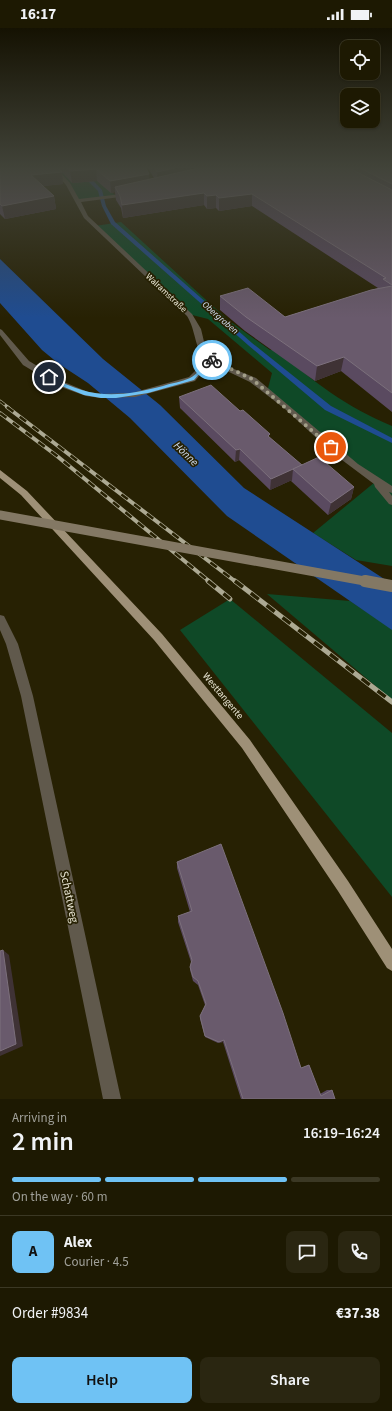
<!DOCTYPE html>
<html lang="en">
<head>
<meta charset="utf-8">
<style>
  body { margin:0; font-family:"Source Sans 3",sans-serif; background:#2a2611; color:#f1f3f6; height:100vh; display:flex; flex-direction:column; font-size:15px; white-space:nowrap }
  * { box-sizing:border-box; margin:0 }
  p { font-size:13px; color:#a0a099 }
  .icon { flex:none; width:22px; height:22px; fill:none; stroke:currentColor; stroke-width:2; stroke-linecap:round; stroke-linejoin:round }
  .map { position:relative; height:1071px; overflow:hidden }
  .panel { display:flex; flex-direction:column; background:#1d1902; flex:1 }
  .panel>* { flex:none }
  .controls { position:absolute; left:340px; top:12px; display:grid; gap:8px }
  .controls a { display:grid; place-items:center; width:40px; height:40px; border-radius:8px; background:#1d1902; box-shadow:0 1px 3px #0004,0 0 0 1px #3b3824; font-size:20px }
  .pin { position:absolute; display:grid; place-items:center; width:34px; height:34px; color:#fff; margin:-17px; border:2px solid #fff; border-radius:50%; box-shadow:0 1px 4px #0007 }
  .courier { position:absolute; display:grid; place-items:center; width:40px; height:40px; margin:-20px; border:3px solid #6fc2f4; border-radius:50%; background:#fff; color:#222; box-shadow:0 1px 5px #0007 }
  .overview em { font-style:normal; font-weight:600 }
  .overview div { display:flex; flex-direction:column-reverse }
  .overview { display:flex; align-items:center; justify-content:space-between; height:68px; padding:0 12px }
  h1 { font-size:26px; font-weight:600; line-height:30px }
  .bar { display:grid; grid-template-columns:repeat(4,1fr); gap:6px 4px; align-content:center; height:48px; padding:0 12px }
  .bar i { height:5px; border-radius:3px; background:#3b3824 }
  .bar .active { background:#6fc2f4 }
  .bar p { grid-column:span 4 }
  .line { display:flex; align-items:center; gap:10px; padding:0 12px; border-top:1px solid #3b3824 }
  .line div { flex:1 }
  .round { display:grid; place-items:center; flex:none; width:42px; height:42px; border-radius:8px; background:#2a2611 }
  .primary-button { display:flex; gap:8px; margin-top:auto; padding:8px 12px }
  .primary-button a { flex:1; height:46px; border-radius:8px; background:#6fc2f4; color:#111; font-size:16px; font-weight:600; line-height:46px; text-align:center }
  .primary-button a+a { background:#2a2611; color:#f1f3f6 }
  .status { display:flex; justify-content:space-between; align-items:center; height:28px; padding:0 20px; background:#1d1902; direction:ltr }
  .status svg { height:11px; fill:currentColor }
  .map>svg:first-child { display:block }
</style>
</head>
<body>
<div class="status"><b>16:17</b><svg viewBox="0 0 49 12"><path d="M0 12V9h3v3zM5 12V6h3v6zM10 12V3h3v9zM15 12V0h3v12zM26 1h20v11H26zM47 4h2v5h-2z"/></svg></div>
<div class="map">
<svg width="392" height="1071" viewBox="0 0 392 1071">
  <rect width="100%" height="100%" fill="#272103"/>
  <g fill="#0f4927">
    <path d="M53 140C70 140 83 138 97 150 105 156 108 163 117 168L78 173 68 156Z"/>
    <path d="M121 194 228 292 270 322 275 321C313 353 346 379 392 398V538L356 532 313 505 375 454 267 364 272 345 208 291 192 287 95 198Z"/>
    <polygon points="267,566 350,573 392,601 392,672"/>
    <polygon points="230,571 392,705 392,869 180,602"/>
  </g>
  <polygon fill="#1f4c91" points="0,231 103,331 160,377 244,460 392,556 392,602 227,488 130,390 88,355 59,336 42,322 0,275"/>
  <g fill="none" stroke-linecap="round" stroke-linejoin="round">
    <polygon fill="#1f4c91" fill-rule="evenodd" points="72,140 77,140 89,148 102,162 106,178 115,194 252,315 331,378 392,410 392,415 325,382 248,317 111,196 102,178 98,163 85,150"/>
    <g fill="#60594c" fill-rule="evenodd">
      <path d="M51 140H56L70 155 79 171 130 165 128 168 81 174 88 188 192 286 201 301 206 322 212 329 224 337 256 350 358 436 392 458V465L389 464 392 468V477L389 476 375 459 374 456 334 426 285 381 250 354 210 335 195 353 135 369 101 370 86 368 58 358 23 337 0 307V301L2 302 29 333 64 354 88 364 101 366 132 365 189 349 206 332C194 320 196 302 187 288L84 190 66 157Z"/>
      <polygon points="0,587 4,588 18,616 33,668 121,1071 103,1071 21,668 6,616 0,602"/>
    </g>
    <polygon fill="#9e9077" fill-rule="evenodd" points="0,442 27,463 162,606 250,712 348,853 392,921 392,943 387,940 338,863 242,720 154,612 21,467 0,450"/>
    <defs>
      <polyline id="rail-far2" points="0,373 9,380"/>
      <g id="rail-far1">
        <polyline points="7,379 236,554"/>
        <polyline points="0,385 57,428 210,554"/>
      </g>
      <g id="rail">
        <polyline points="208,553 230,571"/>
        <polyline points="235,553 392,674"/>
      </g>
    </defs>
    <use href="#rail-far2" stroke="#aca993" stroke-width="3"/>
    <use href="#rail-far1" stroke="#aca993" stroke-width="4"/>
    <use href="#rail" stroke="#aca993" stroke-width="5"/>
    <use href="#rail-far2" stroke="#272103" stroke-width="2" stroke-dasharray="6" stroke-linecap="butt"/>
    <use href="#rail-far1" stroke="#272103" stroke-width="2.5" stroke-dasharray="8" stroke-linecap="butt"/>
    <use href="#rail" stroke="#272103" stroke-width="3.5" stroke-dasharray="10" stroke-linecap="butt"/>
    <polyline stroke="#837864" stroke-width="9" points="0,487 370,554"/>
    <polyline stroke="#837864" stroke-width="12" points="365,553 392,558"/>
  </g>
  <g fill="#5a4a60">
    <polygon points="0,140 62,144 63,156 43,158 54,168 56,181 5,191 0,186"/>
    <polygon points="58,140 146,140 149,146 149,151 154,150 148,140 392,140 392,384 341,343 315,353 245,303 220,282 220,268 285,289 378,260 252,178 219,183 216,180 207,181 204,177 123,190 121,180 116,172 115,164 111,165 97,153 72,155"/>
    <polygon points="179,369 270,410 301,437 354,459 351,471 328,487 291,453 292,452 270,462 239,432 235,434 180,380"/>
    <polygon points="177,834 301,1040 309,1037 320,1066 327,1062 332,1062 335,1071 241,1071 223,1014 218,1015 205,1009 200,991 200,988 205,977 198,957 193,953 190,942 190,939 191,934 178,894 178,888 190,884 177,840"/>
  </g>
  <g fill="#3f3235">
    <polygon points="175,140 229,140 158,156 157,144"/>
    <polygon points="96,141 97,153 72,155 70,143"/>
    <polygon points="62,144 63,156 33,159 31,147"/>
    <polygon points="149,146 150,158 115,159 115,164 111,165 110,153"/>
    <polygon points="204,165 204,177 123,190 122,177"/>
    <polygon points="252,166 252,178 219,183 219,170"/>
    <polygon points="216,167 216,180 207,181 207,168"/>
    <polygon points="54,168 56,181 5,191 2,178"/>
    <polygon points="344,329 341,343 315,353 317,338"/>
    <polygon points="240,421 239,432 235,434 236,422"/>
    <polygon points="302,437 293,441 292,452 270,462 271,451"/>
    <polygon points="354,459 351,471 328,487 331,475"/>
    <polygon points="3,922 9,927 23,1018 0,1028"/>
    <polygon points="224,1012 223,1014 218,1015 219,1014"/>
  </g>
  <g fill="#695a6c" stroke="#7c707c">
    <polygon points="0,140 58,140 62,144 31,147 54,168 2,178 0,176"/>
    <polygon points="68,140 146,140 149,146 110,153 96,141 70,143"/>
    <polygon points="155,140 175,140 157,144"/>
    <polygon points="199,140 349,140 392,162 392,257 383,251 386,250 252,166 219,170 216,167 207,168 204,165 122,177 120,168 115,159"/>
    <polygon points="360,140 392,140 392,156"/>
    <polygon points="392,258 392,365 344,329 317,338 246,289 220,268 248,260 285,289 371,262"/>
    <polygon points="211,357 240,383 243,382 270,406 268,408 302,437 271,451 240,421 236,422 179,369"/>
    <polygon points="319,429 354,459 331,475 293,441"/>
    <polygon points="221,816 283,985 301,1040 309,1037 321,1068 332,1062 335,1071 243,1071 224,1012 219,1014 205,1008 200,988 206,976 198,953 193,949 190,939 192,932 178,888 192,883 177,834"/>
    <polygon points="3,922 16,1016 0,1023 0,923"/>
  </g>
  <linearGradient id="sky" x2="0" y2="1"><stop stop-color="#151202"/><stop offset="0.48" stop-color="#414339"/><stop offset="1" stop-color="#414339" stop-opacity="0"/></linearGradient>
  <rect width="392" height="290" fill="url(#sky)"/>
  <path fill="#6fc2f4" d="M208 330 214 332 211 333 194 352 148 365 116 370H101L84 367 59 357 47 349 51 348C90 372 121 369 163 358 171 355 182 354 190 350 197 347 203 336 208 330Z"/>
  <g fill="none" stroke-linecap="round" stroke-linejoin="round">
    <polyline stroke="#a39f89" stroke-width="4" stroke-dasharray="0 7.2" points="212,332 252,351 331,419"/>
  </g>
  <g text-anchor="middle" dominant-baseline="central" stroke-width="3.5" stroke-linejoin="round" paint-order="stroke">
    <g font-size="9" fill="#e6e3d1" stroke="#272103">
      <text transform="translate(166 265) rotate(43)">Walramstraße</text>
    </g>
    <g font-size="9" font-style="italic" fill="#d3e0f4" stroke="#272103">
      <text transform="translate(220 290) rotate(41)">Obergraben</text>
    </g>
    <g font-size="10" fill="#e6e3d1" stroke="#272103">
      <text transform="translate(223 668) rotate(50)">Westtangente</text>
    </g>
    <g font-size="11" font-style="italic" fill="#d3e0f4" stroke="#272103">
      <text transform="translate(186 426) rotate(44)">Hönne</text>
    </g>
    <g font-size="12" fill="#e6e3d1" stroke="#272103">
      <text transform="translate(69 869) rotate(78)">Schattweg</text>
    </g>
  </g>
</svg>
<div class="controls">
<a><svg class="icon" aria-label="locate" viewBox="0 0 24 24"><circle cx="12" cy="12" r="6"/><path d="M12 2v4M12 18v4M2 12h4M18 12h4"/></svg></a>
<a><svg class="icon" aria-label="layers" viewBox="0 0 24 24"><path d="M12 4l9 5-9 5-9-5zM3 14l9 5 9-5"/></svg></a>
</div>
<div class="pin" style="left:331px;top:419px;background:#ea580c"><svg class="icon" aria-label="bag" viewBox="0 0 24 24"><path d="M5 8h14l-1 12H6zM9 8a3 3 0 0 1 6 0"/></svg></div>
<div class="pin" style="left:49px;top:349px;background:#1f2937"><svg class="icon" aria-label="home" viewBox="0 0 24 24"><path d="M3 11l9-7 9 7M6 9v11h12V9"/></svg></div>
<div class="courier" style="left:212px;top:332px"><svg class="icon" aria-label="bike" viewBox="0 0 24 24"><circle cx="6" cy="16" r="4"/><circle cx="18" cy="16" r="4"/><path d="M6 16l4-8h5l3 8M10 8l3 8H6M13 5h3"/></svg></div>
</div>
<section class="panel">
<div class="overview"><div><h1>2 min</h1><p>Arriving in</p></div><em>16:19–16:24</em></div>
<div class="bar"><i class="active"></i><i class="active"></i><i class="active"></i><i></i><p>On the way · 60 m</p></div>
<div class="line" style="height:72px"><b class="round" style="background:#6fc2f4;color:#111">A</b><div><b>Alex</b><p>Courier · 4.5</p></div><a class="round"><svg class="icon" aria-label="chat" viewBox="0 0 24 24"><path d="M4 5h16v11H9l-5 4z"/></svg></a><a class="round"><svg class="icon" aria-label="phone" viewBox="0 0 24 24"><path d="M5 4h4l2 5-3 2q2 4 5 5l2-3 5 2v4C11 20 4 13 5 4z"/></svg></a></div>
<div class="line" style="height:52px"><div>Order #9834</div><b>€37.38</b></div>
<div class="primary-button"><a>Help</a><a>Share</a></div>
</section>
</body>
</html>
